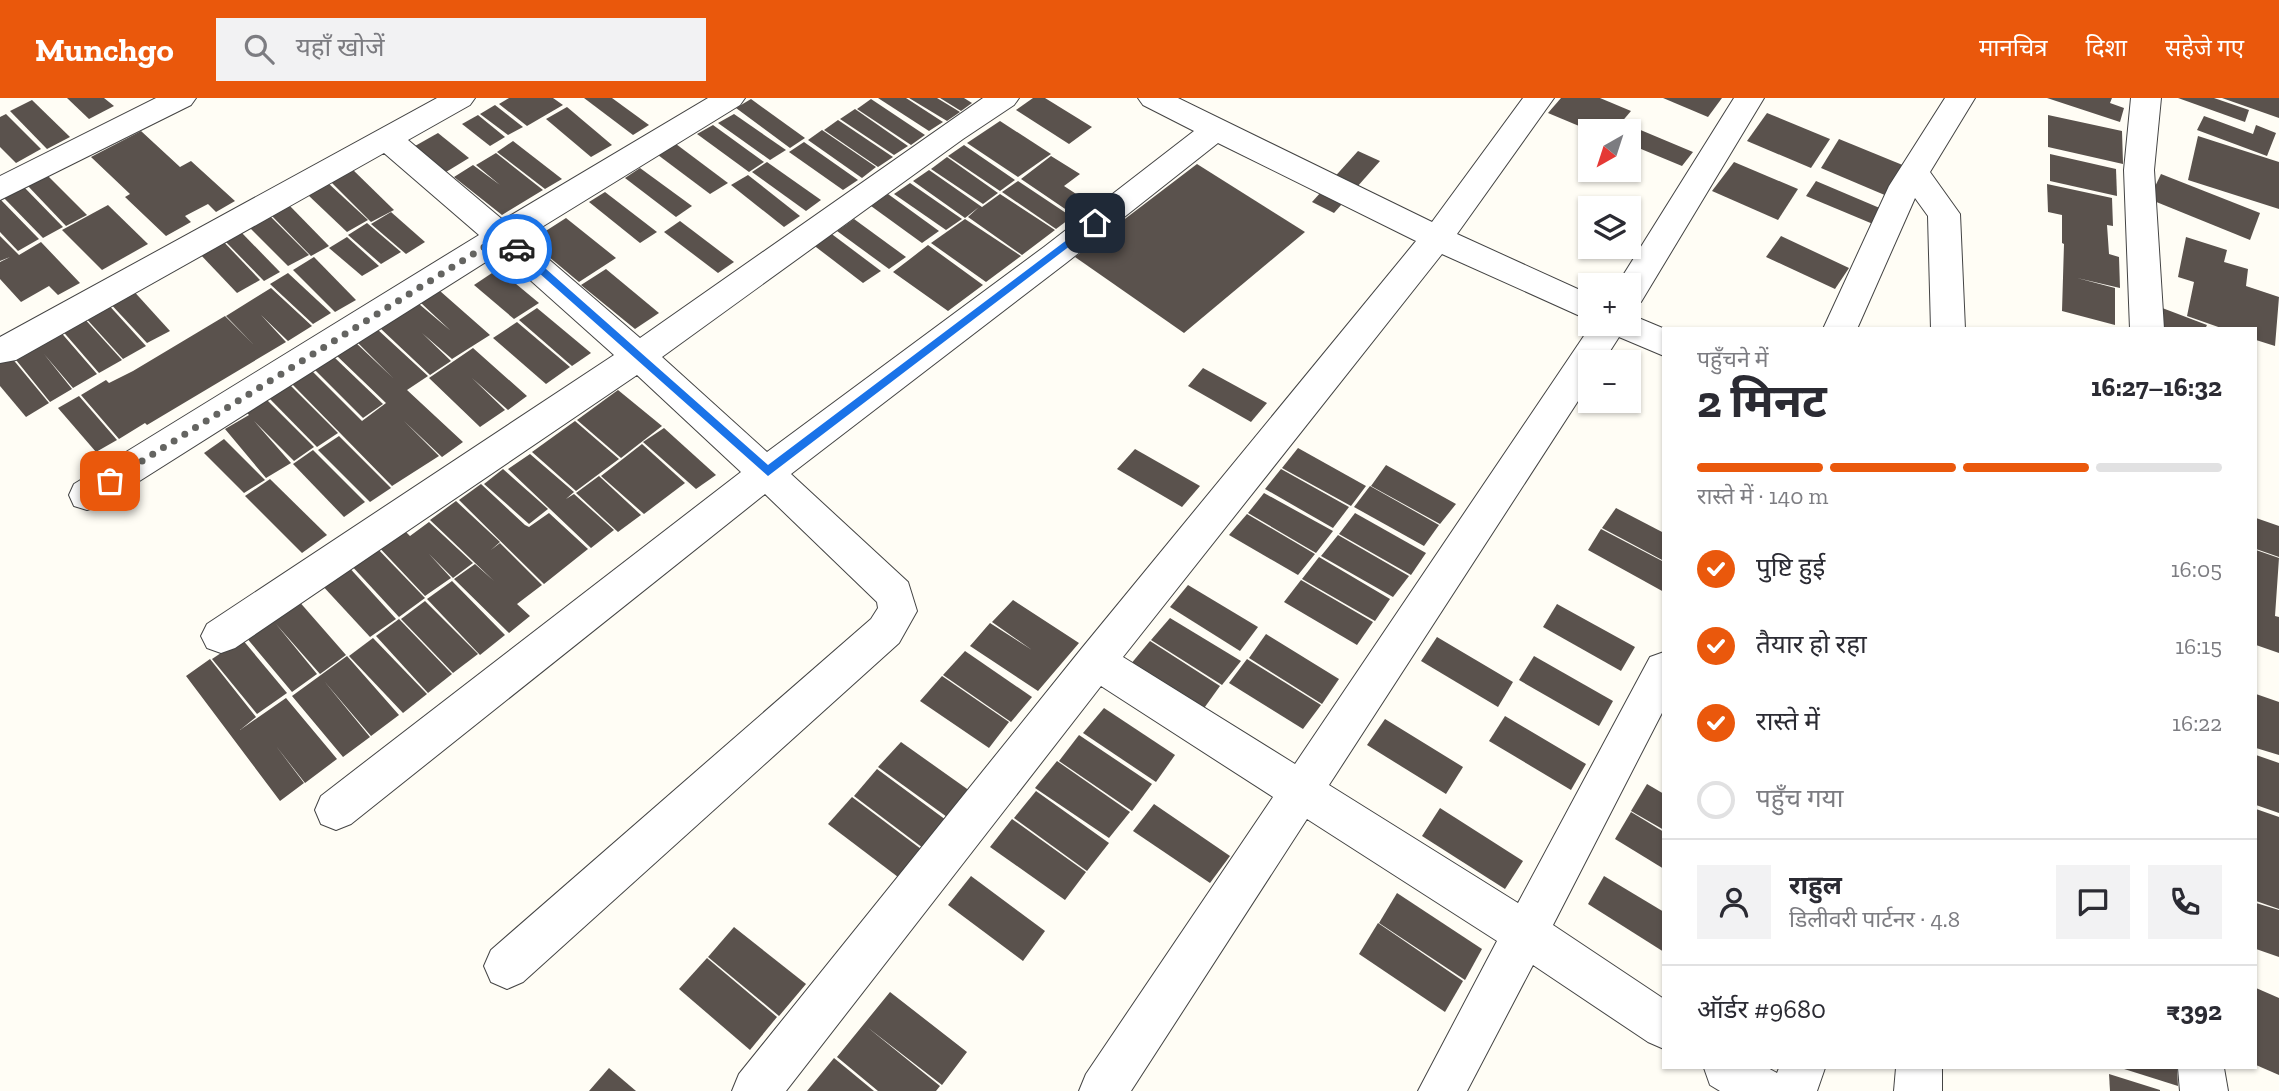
<!DOCTYPE html>
<html lang="hi">
<head>
<meta charset="utf-8">
<style>
  body { margin:0; font-family:"Zilla Slab","Noto Sans Devanagari",serif; background:#f2f2f3; color:#2b2b33; height:100vh; display:flex; flex-direction:column; font-size:26px; white-space:nowrap }
  * { box-sizing:border-box; margin:0 }
  p { font-size:23px; color:#7c7c81 }
  .icon { flex:none; width:38px; height:38px; fill:none; stroke:currentColor; stroke-width:2; stroke-linecap:round; stroke-linejoin:round }
  .map { position:relative; flex:1; overflow:hidden }
  .details { position:absolute; left:1662px; top:229px; width:595px; height:742px; display:flex; flex-direction:column; background:#fff; border-radius:0px; box-shadow:0 2px 5px #0004 }
  .details>* { flex:none }
  .needle { width:46px; rotate:219deg }
  .controls { position:absolute; left:1578px; top:21px; display:grid; gap:14px }
  .controls a { display:grid; place-items:center; width:63px; height:63px; border-radius:0px; background:#fff; box-shadow:0 2px 5px #0004; font-size:35px }
  .pin { position:absolute; display:grid; place-items:center; width:60px; height:60px; color:#fff; margin:-30px; border-radius:14px; box-shadow:0 4px 10px #0006 }
  .courier { position:absolute; display:grid; place-items:center; width:70px; height:70px; margin:-35px; border:5px solid #1a73e8; border-radius:50%; background:#fff; color:#222; box-shadow:0 2px 9px #0007 }
  .overview em { font-style:normal; font-weight:700 }
  .overview div { display:flex; flex-direction:column-reverse }
  .overview { display:flex; align-items:center; justify-content:space-between; height:119px; padding:0 35px }
  h1 { font-size:46px; font-weight:700; line-height:52px }
  .bar { display:grid; grid-template-columns:repeat(4,1fr); gap:10px 7px; align-content:center; height:84px; padding:0 35px }
  .bar i { height:9px; border-radius:5px; background:#e1e1e2 }
  .bar .selected { background:#ea580c }
  .bar p { grid-column:span 4 }
  .line { display:flex; align-items:center; gap:18px; padding:0 35px; border-top:2px solid #e1e1e2 }
  .line div { flex:1 }
  .round { display:grid; place-items:center; flex:none; width:74px; height:74px; border-radius:0px; background:#f2f2f3 }
  ol { padding:0 35px; list-style:none }
  li { display:flex; align-items:center; gap:21px; height:77px }
  li p { margin-inline-start:auto }
  li .icon { padding:7px; border-radius:50%; background:#ea580c; color:#fff; stroke-width:4 }
  li:last-child { color:#7c7c81 }
  li i { width:38px; height:38px; border:4px solid #e1e1e2; border-radius:50% }
  header { display:flex; align-items:center; gap:42px; box-sizing:border-box; height:98px; padding:0 35px; background:#ea580c; color:#fff }
  header strong { font-size:33px }
  nav { display:flex; gap:38px; margin-inline-start:auto; font-size:24px }
  .search { width:490px; height:63px; background:#f2f2f3; display:flex; align-items:center; gap:18px; box-sizing:border-box; padding:0 24px; border-radius:0px; color:#7c7c81; font-size:26px }
  .map>svg:first-child { display:block }
</style>
</head>
<body>
<header>
<strong>Munchgo</strong>
<div class="search"><svg class="icon" aria-label="search" viewBox="0 0 24 24"><circle cx="10" cy="10" r="6"/><path d="M15 15l6 6"/></svg>यहाँ खोजें</div>
<nav><a>मानचित्र</a><a>दिशा</a><a>सहेजे गए</a></nav>
</header>
<div class="map">
<svg width="2279" height="993" viewBox="0 0 2279 993">
  <rect width="100%" height="100%" fill="#fffdf5"/>
  <g fill="#5a524d">
    <polygon points="67,0 104,0 114,8 89,21"/>
    <polygon points="509,0 553,0 563,7 527,28 499,6"/>
    <polygon points="584,0 612,0 649,27 633,37"/>
    <polygon points="878,0 906,0 943,24 929,33"/>
    <polygon points="909,0 937,0 960,14 947,23"/>
    <polygon points="940,0 964,0 972,5 961,13"/>
    <polygon points="1033,0 1045,0 1092,29 1069,46 1016,12"/>
    <polygon points="1561,0 1600,0 1631,13 1614,33 1591,33 1548,15"/>
    <polygon points="1663,0 1722,0 1708,19"/>
    <polygon points="2047,0 2112,0 2110,5 2124,10 2120,24"/>
    <polygon points="2178,0 2214,0 2249,12 2245,24"/>
    <polygon points="2222,0 2279,0 2279,20"/>
    <polygon points="751,1 805,40 790,50 736,10"/>
    <polygon points="871,1 925,37 911,47 857,11"/>
    <polygon points="32,2 70,39 47,51 10,13"/>
    <polygon points="495,7 523,29 508,37 480,16"/>
    <polygon points="567,9 612,47 591,59 546,21"/>
    <polygon points="855,11 908,48 894,57 840,21"/>
    <polygon points="1767,15 1830,41 1811,70 1747,43"/>
    <polygon points="6,16 41,51 16,65 0,49 0,19"/>
    <polygon points="734,16 786,52 770,62 718,25"/>
    <polygon points="478,17 505,39 490,48 462,26"/>
    <polygon points="2048,17 2122,33 2123,66 2048,49"/>
    <polygon points="2204,18 2253,36 2256,27 2276,35 2267,58 2197,32"/>
    <polygon points="838,22 893,59 878,69 824,32"/>
    <polygon points="1000,23 1051,56 1018,79 967,45"/>
    <polygon points="713,27 764,64 749,74 697,36"/>
    <polygon points="1631,28 1693,54 1682,68 1629,46 1629,33 1627,33"/>
    <polygon points="822,32 876,69 862,80 808,42"/>
    <polygon points="141,33 180,69 191,63 235,103 216,114 208,106 185,118 191,124 166,138 125,99 130,96 91,59"/>
    <polygon points="438,35 469,60 446,74 415,48"/>
    <polygon points="2198,38 2279,64 2279,111 2188,82"/>
    <polygon points="1839,41 1905,68 1887,98 1821,70"/>
    <polygon points="513,43 562,81 545,91 497,54"/>
    <polygon points="804,44 858,82 843,92 789,54"/>
    <polygon points="676,46 728,85 710,96 658,57"/>
    <polygon points="964,47 1015,82 1000,93 948,58"/>
    <polygon points="1358,53 1380,63 1334,115 1312,104"/>
    <polygon points="496,55 543,92 502,117 454,79 473,67 500,87 476,67"/>
    <polygon points="2050,56 2116,71 2117,98 2050,83"/>
    <polygon points="1051,58 1080,76 1064,88 1090,105 1074,117 1021,81"/>
    <polygon points="947,59 998,95 983,106 931,71"/>
    <polygon points="767,64 821,102 806,113 752,74"/>
    <polygon points="1734,64 1798,91 1778,122 1712,93"/>
    <polygon points="1197,66 1305,134 1184,235 1075,159"/>
    <polygon points="349,68 394,112 371,124 327,80"/>
    <polygon points="640,70 692,108 676,119 625,80"/>
    <polygon points="929,72 982,109 1000,96 1055,132 1022,157 968,119 979,109 965,120 913,83"/>
    <polygon points="2161,76 2260,115 2250,142 2149,101"/>
    <polygon points="47,77 87,117 66,128 27,87"/>
    <polygon points="748,77 800,118 784,129 731,87"/>
    <polygon points="1018,83 1072,119 1056,131 1002,94"/>
    <polygon points="1816,83 1882,111 1873,126 1806,98"/>
    <polygon points="328,85 368,122 347,134 308,97"/>
    <polygon points="910,85 962,121 946,132 894,96"/>
    <polygon points="2047,86 2112,100 2113,128 2107,127 2109,156 2119,159 2120,190 2077,180 2115,190 2115,227 2062,213 2064,146 2062,145 2062,117 2048,114"/>
    <polygon points="23,88 63,129 43,140 3,99"/>
    <polygon points="605,94 657,134 640,145 589,104"/>
    <polygon points="888,96 939,133 922,145 871,108"/>
    <polygon points="0,101 39,141 18,153 0,134"/>
    <polygon points="288,106 329,148 311,158 270,116"/>
    <polygon points="108,107 148,146 102,172 62,132"/>
    <polygon points="391,114 425,144 406,156 371,126"/>
    <polygon points="268,116 309,157 288,168 248,128"/>
    <polygon points="566,120 616,160 579,184 530,143"/>
    <polygon points="854,121 906,159 889,171 837,133"/>
    <polygon points="965,121 1021,158 986,184 931,145"/>
    <polygon points="680,123 734,164 718,175 664,134"/>
    <polygon points="367,125 401,154 381,166 348,137"/>
    <polygon points="240,133 280,174 264,183 224,142"/>
    <polygon points="829,134 881,173 863,185 812,146"/>
    <polygon points="0,138 19,157 41,144 80,185 58,197 49,188 21,204 0,181 0,164 10,159 0,163"/>
    <polygon points="1781,138 1849,170 1835,191 1766,159"/>
    <polygon points="347,139 379,168 362,178 329,150"/>
    <polygon points="2186,139 2227,152 2224,164 2248,171 2246,188 2279,199 2275,248 2256,242 2256,231 2224,231 2187,218 2194,184 2178,179"/>
    <polygon points="221,141 260,182 237,195 198,154"/>
    <polygon points="928,147 983,187 948,213 893,174 910,161 923,171 910,161"/>
    <polygon points="314,159 356,202 335,214 293,172"/>
    <polygon points="498,171 539,205 514,221 474,187"/>
    <polygon points="606,171 659,215 635,231 581,187"/>
    <polygon points="288,175 331,215 313,226 270,186"/>
    <polygon points="130,189 170,233 147,245 107,202"/>
    <polygon points="271,190 312,228 288,243 261,217 286,244 147,327 145,325 119,341 81,297 106,282 109,285 133,273 225,218 254,247 226,218"/>
    <polygon points="440,193 490,237 452,261 422,235 451,263 430,277 380,230 419,206 451,233 421,205"/>
    <polygon points="106,204 146,248 123,261 83,217"/>
    <polygon points="2157,208 2207,227 2205,231 2150,231"/>
    <polygon points="537,210 591,255 572,268 519,222"/>
    <polygon points="82,218 122,262 99,275 60,230"/>
    <polygon points="517,224 570,269 546,286 493,240"/>
    <polygon points="58,231 97,276 73,290 44,256 72,291 50,304 12,257"/>
    <polygon points="377,231 428,278 407,292 463,344 442,359 404,323 439,358 392,388 292,286 312,273 362,323 386,305 336,257 355,244 393,280 357,244"/>
    <polygon points="473,250 527,298 508,312 472,280 505,312 480,329 429,280"/>
    <polygon points="11,259 49,305 26,319 0,288 0,265"/>
    <polygon points="334,259 383,306 363,320 314,271"/>
    <polygon points="1203,270 1267,305 1251,324 1188,288"/>
    <polygon points="289,286 338,335 317,349 268,299"/>
    <polygon points="618,292 662,328 621,360 577,322"/>
    <polygon points="79,298 117,342 96,354 58,310"/>
    <polygon points="265,300 314,349 294,363 254,323 291,365 266,380 225,331 249,317 245,313"/>
    <polygon points="575,323 619,361 576,393 532,354"/>
    <polygon points="664,330 716,377 696,391 643,344"/>
    <polygon points="339,338 391,390 370,404 318,352"/>
    <polygon points="224,341 265,382 244,395 204,355"/>
    <polygon points="642,346 685,385 644,416 601,378"/>
    <polygon points="1298,350 1366,388 1351,408 1282,370"/>
    <polygon points="1135,351 1200,388 1182,409 1117,371"/>
    <polygon points="313,352 365,404 344,419 293,366"/>
    <polygon points="530,356 574,394 566,401 574,396 614,432 591,450 508,371"/>
    <polygon points="1386,367 1456,406 1440,426 1371,388"/>
    <polygon points="503,371 548,411 529,426 484,386"/>
    <polygon points="1281,371 1349,409 1333,430 1265,391"/>
    <polygon points="599,378 641,417 618,434 576,395"/>
    <polygon points="270,381 327,437 302,455 245,398"/>
    <polygon points="481,386 525,427 529,429 549,415 588,451 544,486 459,402"/>
    <polygon points="1370,388 1439,427 1424,448 1354,409"/>
    <polygon points="1264,395 1333,433 1316,455 1248,415"/>
    <polygon points="456,403 500,444 491,452 500,445 542,487 517,506 530,518 509,535 454,481 475,466 494,483 430,422"/>
    <polygon points="1616,410 1664,435 1664,463 1602,430"/>
    <polygon points="1355,415 1426,455 1411,477 1339,436"/>
    <polygon points="1247,416 1315,456 1298,477 1229,437"/>
    <polygon points="2256,420 2279,428 2279,459 2256,451"/>
    <polygon points="429,424 473,465 453,480 429,456 451,480 425,498 375,445 400,428 410,438"/>
    <polygon points="1601,431 1664,464 1664,494 1588,452"/>
    <polygon points="1338,437 1409,478 1393,499 1321,458"/>
    <polygon points="374,447 425,500 399,519 349,465"/>
    <polygon points="2256,452 2279,460 2275,518 2279,519 2279,555 2256,547"/>
    <polygon points="1319,459 1390,501 1375,523 1302,481"/>
    <polygon points="346,466 396,521 370,539 320,485"/>
    <polygon points="1301,482 1373,524 1357,547 1284,504"/>
    <polygon points="452,483 505,537 480,557 427,501"/>
    <polygon points="1188,487 1258,529 1240,553 1170,509"/>
    <polygon points="297,501 346,557 320,576 276,526 317,576 292,594 245,538"/>
    <polygon points="1013,502 1079,545 1038,593 970,548 990,525 1032,552 992,524"/>
    <polygon points="425,503 478,556 453,575 401,521"/>
    <polygon points="1557,506 1635,549 1621,573 1543,529"/>
    <polygon points="1170,520 1241,563 1222,587 1151,542"/>
    <polygon points="399,521 452,576 428,595 376,538"/>
    <polygon points="1266,536 1339,581 1322,606 1249,560"/>
    <polygon points="1437,539 1513,584 1498,609 1421,563"/>
    <polygon points="373,540 427,596 403,615 349,558"/>
    <polygon points="242,541 287,595 257,616 212,561"/>
    <polygon points="1150,543 1220,588 1202,613 1130,567"/>
    <polygon points="965,553 1032,599 1011,624 943,577"/>
    <polygon points="347,558 399,617 371,638 324,583 370,639 343,659 292,598"/>
    <polygon points="1534,558 1613,603 1599,628 1519,582"/>
    <polygon points="210,561 256,619 240,632 286,600 337,661 305,685 276,648 304,685 280,703 186,578"/>
    <polygon points="1247,561 1321,607 1303,631 1229,585"/>
    <polygon points="942,578 1009,624 989,650 920,603"/>
    <polygon points="2256,596 2279,604 2279,657 2256,650"/>
    <polygon points="1104,610 1175,657 1156,684 1083,635"/>
    <polygon points="1505,618 1586,666 1571,692 1489,643"/>
    <polygon points="1385,621 1463,669 1446,696 1367,647"/>
    <polygon points="1079,637 1152,686 1132,713 1059,663"/>
    <polygon points="901,644 970,693 947,719 878,669"/>
    <polygon points="2256,657 2279,665 2279,715 2256,707"/>
    <polygon points="1057,663 1130,714 1109,740 1035,690"/>
    <polygon points="877,671 946,722 923,750 854,698"/>
    <polygon points="1647,686 1664,696 1664,732 1631,713"/>
    <polygon points="1036,693 1109,745 1087,773 1014,720"/>
    <polygon points="852,699 921,751 898,779 828,726"/>
    <polygon points="1154,706 1230,758 1210,785 1133,733"/>
    <polygon points="1440,710 1523,763 1505,791 1422,738"/>
    <polygon points="2256,711 2279,719 2279,811 2256,803"/>
    <polygon points="1631,714 1664,734 1664,771 1615,741"/>
    <polygon points="1012,721 1086,774 1065,802 990,749"/>
    <polygon points="971,778 1045,833 1023,863 948,807"/>
    <polygon points="1604,778 1664,814 1664,854 1588,806"/>
    <polygon points="1397,795 1482,851 1465,882 1379,825"/>
    <polygon points="2256,805 2279,812 2279,859 2256,851"/>
    <polygon points="1378,825 1463,883 1445,914 1359,856"/>
    <polygon points="734,829 806,886 779,918 708,859"/>
    <polygon points="707,860 777,919 750,952 679,891"/>
    <polygon points="2256,890 2279,900 2279,977 2256,967"/>
    <polygon points="890,894 967,954 942,987 867,929 940,988 936,993 878,993 837,959"/>
    <polygon points="834,960 874,993 807,993"/>
    <polygon points="609,970 636,993 589,993"/>
    <polygon points="2121,970 2177,970 2178,988"/>
    <polygon points="2109,976 2160,992 2160,993 2110,993"/>
  </g>
  <g fill="none" stroke-linecap="round" stroke-linejoin="round">
    <defs>
      <g id="street">
        <polygon points="156,0 196,0 191,7 0,102 0,78"/>
        <polygon points="437,0 475,0 470,7 408,42 503,122 708,0 745,0 740,7 524,140 640,240 983,0 1019,0 1014,7 963,41 662,259 767,354 1044,149 1194,33 1143,7 1138,0 1178,0 1432,124 1523,0 1554,0 1457,136 1591,197 1591,223 1442,156 1123,559 1295,666 1592,226 1629,226 1629,216 1665,231 1664,258 1619,239 1603,264 1591,264 1591,283 1329,687 1518,805 1650,559 1664,554 1664,611 1553,827 1664,901 1664,951 1648,944 1533,867 1467,993 1418,993 1497,843 1307,721 1131,993 1079,993 1086,976 1273,699 1101,588 786,993 732,993 739,976 1082,550 1416,143 1218,45 1066,165 791,376 908,484 917,513 899,545 523,884 507,891 491,884 484,868 491,852 871,521 878,510 877,504 765,396 351,726 336,732 321,726 315,712 321,698 741,374 637,277 235,550 221,555 207,550 201,538 207,526 614,257 500,155 100,408 87,412 74,408 69,397 74,386 479,137 384,55 16,262 0,265 0,239"/>
        <polygon points="1734,0 1764,0 1641,204 1629,207 1629,187 1617,187"/>
        <polygon points="1945,0 1975,0 1930,74 1960,116 1965,231 1931,231 1928,118 1915,100 1857,231 1823,231 1889,88"/>
        <polygon points="2131,0 2161,0 2154,72 2164,231 2130,231 2124,72"/>
        <polygon points="1704,970 1768,970 1777,975 1779,970 1825,970 1817,993 1720,993 1710,987"/>
        <polygon points="1896,970 1942,970 1942,993 1894,993"/>
        <polygon points="2178,970 2224,970 2228,993 2180,993"/>
      </g>
    </defs>
    <use href="#street" stroke="#444" stroke-width="2"/>
    <use href="#street" fill="#fff" fill-rule="evenodd"/>
  </g>
  <polygon fill="#1a73e8" points="1092,123 1100,125 768,378 512,151 520,148 768,367"/>
  <g fill="none" stroke-linecap="round" stroke-linejoin="round">
    <polyline stroke="#646461" stroke-width="7" stroke-dasharray="0 12.6" points="110,383 502,138 517,151"/>
  </g>
</svg>
<div class="controls">
<a><svg class="needle" viewBox="-14 -14 28 28"><path d="M0-13l5 13h-10z" fill="#e53935"/><path d="M0 13l5-13h-10z" fill="#7c7c81"/></svg></a>
<a><svg class="icon" aria-label="layers" viewBox="0 0 24 24"><path d="M12 4l9 5-9 5-9-5zM3 14l9 5 9-5"/></svg></a>
<a>+</a>
<a>−</a>
</div>
<div class="pin" style="left:110px;top:383px;background:#ea580c"><svg class="icon" aria-label="bag" viewBox="0 0 24 24"><path d="M5 8h14l-1 12H6zM9 8a3 3 0 0 1 6 0"/></svg></div>
<div class="pin" style="left:1095px;top:125px;background:#1f2937"><svg class="icon" aria-label="home" viewBox="0 0 24 24"><path d="M3 11l9-7 9 7M6 9v11h12V9"/></svg></div>
<div class="courier" style="left:517px;top:151px"><svg class="icon" aria-label="car" viewBox="0 0 24 24"><path d="M5 17H2v-5l4-1 3-4h7l3 4 3 1v5h-3M9 17h6M6 11h13"/><circle cx="7" cy="17" r="2"/><circle cx="17" cy="17" r="2"/></svg></div>
<section class="details">
<div class="overview"><div><h1>2 मिनट</h1><p>पहुँचने में</p></div><em>16:27–16:32</em></div>
<div class="bar"><i class="selected"></i><i class="selected"></i><i class="selected"></i><i></i><p>रास्ते में · 140 m</p></div>
<ol>
<li><svg class="icon" aria-label="check" viewBox="0 0 24 24"><path d="M5 12l5 5 9-10"/></svg>पुष्टि हुई<p>16:05</p></li>
<li><svg class="icon" aria-label="check" viewBox="0 0 24 24"><path d="M5 12l5 5 9-10"/></svg>तैयार हो रहा<p>16:15</p></li>
<li><svg class="icon" aria-label="check" viewBox="0 0 24 24"><path d="M5 12l5 5 9-10"/></svg>रास्ते में<p>16:22</p></li>
<li><i></i>पहुँच गया</li>
</ol>
<div class="line" style="height:126px"><a class="round"><svg class="icon" aria-label="person" viewBox="0 0 24 24"><circle cx="12" cy="8" r="4"/><path d="M4 21q1-7 8-7t8 7"/></svg></a><div><b>राहुल</b><p>डिलीवरी पार्टनर · 4.8</p></div><a class="round"><svg class="icon" aria-label="chat" viewBox="0 0 24 24"><path d="M4 5h16v11H9l-5 4z"/></svg></a><a class="round"><svg class="icon" aria-label="phone" viewBox="0 0 24 24"><path d="M5 4h4l2 5-3 2q2 4 5 5l2-3 5 2v4C11 20 4 13 5 4z"/></svg></a></div>
<div class="line" style="height:91px"><div>ऑर्डर #9680</div><b>₹392</b></div>
</section>
</div>
</body>
</html>
